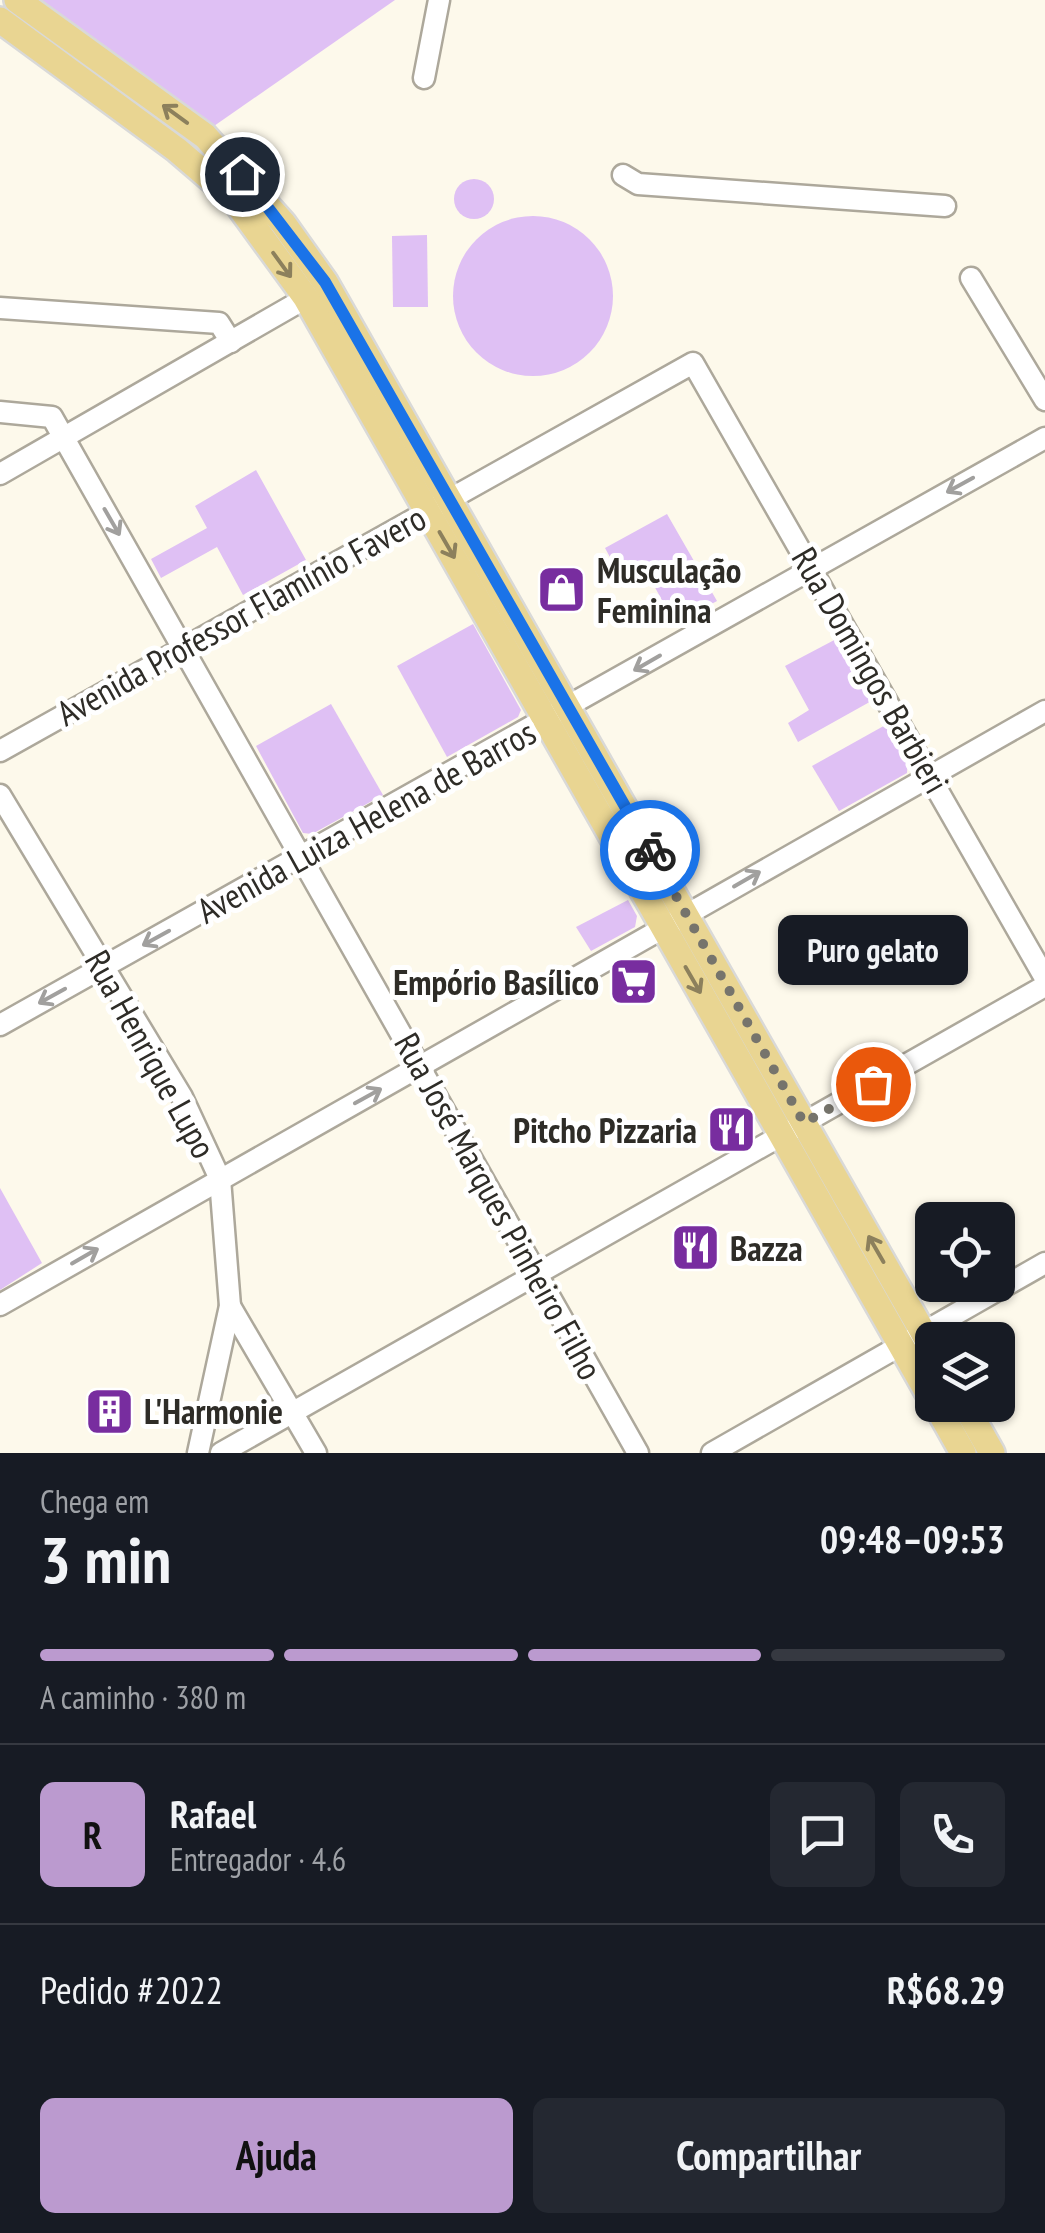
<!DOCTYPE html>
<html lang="pt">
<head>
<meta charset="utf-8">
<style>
  body { margin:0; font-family:"PT Sans Narrow",sans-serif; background:#242831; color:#f1f3f6; height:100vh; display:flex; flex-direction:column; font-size:38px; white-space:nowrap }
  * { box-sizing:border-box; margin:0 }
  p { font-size:32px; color:#9ea1a6 }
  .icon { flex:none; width:55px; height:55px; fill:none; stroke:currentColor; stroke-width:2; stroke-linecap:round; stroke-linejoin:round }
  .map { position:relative; height:1453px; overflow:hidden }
  .panel { display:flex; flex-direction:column; background:#171b24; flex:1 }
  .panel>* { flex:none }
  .buttons { position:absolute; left:915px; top:1202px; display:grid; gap:20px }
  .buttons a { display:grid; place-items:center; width:100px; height:100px; border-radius:15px; background:#171b24; box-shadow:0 2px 8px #0004; font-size:50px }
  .pin { position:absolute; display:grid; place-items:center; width:85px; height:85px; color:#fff; margin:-42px; border:5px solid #fff; border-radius:50%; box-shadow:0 2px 10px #0007 }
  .courier { position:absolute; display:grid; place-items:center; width:100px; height:100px; margin:-50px; border:8px solid #1a73e8; border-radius:50%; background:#fff; color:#222; box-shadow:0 2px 12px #0007 }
  .bubble { position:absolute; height:70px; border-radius:15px; background:#171b24; box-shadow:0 2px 8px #0004; font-size:32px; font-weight:600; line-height:70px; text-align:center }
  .head em { font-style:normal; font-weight:600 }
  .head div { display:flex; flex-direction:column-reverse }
  .head { display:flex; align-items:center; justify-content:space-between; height:170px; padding:0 40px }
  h1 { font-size:65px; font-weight:600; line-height:75px }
  .bar { display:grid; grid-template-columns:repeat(4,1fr); gap:15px 10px; align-content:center; height:120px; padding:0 40px }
  .bar i { height:12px; border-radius:8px; background:#363941 }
  .bar .on { background:#bb9acf }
  .bar p { grid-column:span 4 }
  .line { display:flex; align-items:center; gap:25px; padding:0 40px; border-top:2px solid #363941 }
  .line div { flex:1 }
  .round { display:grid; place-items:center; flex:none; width:105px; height:105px; border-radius:15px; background:#242831 }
  .button { display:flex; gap:20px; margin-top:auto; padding:20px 40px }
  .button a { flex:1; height:115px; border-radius:15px; background:#bb9acf; color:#111; font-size:40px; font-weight:600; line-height:115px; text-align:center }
  .button a+a { background:#242831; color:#f1f3f6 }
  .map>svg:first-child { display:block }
</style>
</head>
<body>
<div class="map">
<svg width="1045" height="1453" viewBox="0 0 1045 1453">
  <rect width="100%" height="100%" fill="#fdf9eb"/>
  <g fill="#dfc0f4">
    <polygon points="32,0 395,0 214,126"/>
    <circle cx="474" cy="199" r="20"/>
    <circle cx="533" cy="296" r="80"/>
    <polygon points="427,235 428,307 393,307 392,236"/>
    <polygon points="256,470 306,560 243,595 217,547 161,578 151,559 207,528 195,506"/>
    <polygon points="667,514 717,601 675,624 646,571 624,583 605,548"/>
    <polygon points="473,624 521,710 518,717 447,757 397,666"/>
    <polygon points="840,637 875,699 798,742 788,723 809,710 785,666"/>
    <polygon points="331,704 383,795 312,834 303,833 256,746"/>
    <polygon points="889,723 908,759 907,773 839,811 812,766"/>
    <polygon points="628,900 637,916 635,927 591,951 576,927"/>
    <polygon points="0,1188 42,1263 0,1290"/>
  </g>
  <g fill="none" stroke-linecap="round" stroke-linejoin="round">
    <defs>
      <g id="minor">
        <polyline points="424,78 439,0"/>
        <polyline points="623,175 638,184 945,206"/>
        <polyline points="971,278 1045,400"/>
        <polyline points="0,308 219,323 231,342"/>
        <polyline points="0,412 52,417 638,1453"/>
        <polyline points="0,474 306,298"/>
        <polyline points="0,751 693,363 1045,978"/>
        <polyline points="0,795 182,1097 220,1179 230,1306 198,1453"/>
        <polyline points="0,1025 1045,438"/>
        <polyline points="0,1305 1045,711"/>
        <polyline points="230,1306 316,1453"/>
        <polyline points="221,1453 1045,986"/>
        <polyline points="712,1453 1045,1263"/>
      </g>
      <g id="major">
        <polyline points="17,0 205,136 283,223 325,282 932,1348"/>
        <polyline points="0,20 177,150 233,198 306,298 932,1400"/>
        <polyline points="936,1405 963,1453"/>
        <polyline points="965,1405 992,1453"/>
      </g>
    </defs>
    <use href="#minor" stroke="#ada89b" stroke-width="25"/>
    <use href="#major" stroke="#d9d9d8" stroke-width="30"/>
    <use href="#minor" stroke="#fff" stroke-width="20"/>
    <use href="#major" stroke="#e9d592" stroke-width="25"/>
  </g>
  <defs><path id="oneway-shaft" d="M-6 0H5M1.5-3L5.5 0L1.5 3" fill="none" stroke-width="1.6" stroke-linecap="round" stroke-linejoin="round" transform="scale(2.5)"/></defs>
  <g stroke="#8c805c">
    <use href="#oneway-shaft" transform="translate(175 114) rotate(-144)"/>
    <use href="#oneway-shaft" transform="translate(282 265) rotate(54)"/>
    <use href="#oneway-shaft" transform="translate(447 545) rotate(60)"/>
    <use href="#oneway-shaft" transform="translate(693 980) rotate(60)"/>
    <use href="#oneway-shaft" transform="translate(876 1249) rotate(-120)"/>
  </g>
  <g stroke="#a1a09e">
    <use href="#oneway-shaft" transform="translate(960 485) rotate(151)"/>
    <use href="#oneway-shaft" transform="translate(112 522) rotate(60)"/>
    <use href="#oneway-shaft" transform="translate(647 663) rotate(150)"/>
    <use href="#oneway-shaft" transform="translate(747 879) rotate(-30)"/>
    <use href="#oneway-shaft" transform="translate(156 938) rotate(151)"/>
    <use href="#oneway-shaft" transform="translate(52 996) rotate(151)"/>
    <use href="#oneway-shaft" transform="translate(368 1096) rotate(-29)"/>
    <use href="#oneway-shaft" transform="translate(85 1256) rotate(-30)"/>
  </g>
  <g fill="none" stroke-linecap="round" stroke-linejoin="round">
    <polyline stroke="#76746c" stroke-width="10" stroke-dasharray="0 18" points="650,850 804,1123 873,1084"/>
    <polyline stroke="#1a73e8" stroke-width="12" points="242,174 325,282 650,850"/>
  </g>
  <defs>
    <symbol id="shop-square" viewBox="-11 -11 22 22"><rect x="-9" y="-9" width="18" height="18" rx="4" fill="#782d9f" stroke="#fff"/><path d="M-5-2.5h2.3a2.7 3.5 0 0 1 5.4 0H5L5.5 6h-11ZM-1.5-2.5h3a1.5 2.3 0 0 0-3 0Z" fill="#fff"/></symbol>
    <symbol id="supermarket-square" viewBox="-11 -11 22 22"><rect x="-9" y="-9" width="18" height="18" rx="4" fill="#782d9f" stroke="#fff"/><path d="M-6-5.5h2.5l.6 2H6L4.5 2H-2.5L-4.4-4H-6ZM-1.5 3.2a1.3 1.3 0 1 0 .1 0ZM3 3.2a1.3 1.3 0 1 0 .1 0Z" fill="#fff"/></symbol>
    <symbol id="restaurant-square" viewBox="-11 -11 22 22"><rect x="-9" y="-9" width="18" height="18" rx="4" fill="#782d9f" stroke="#fff"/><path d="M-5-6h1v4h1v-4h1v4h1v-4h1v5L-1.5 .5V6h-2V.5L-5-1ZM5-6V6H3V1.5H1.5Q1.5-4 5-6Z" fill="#fff"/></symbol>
    <symbol id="building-square" viewBox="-11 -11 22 22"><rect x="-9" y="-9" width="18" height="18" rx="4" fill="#782d9f" stroke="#fff"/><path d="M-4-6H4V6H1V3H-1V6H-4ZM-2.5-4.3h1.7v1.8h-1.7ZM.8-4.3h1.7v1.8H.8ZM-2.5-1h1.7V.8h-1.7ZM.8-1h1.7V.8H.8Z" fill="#fff"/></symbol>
  </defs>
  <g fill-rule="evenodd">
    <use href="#shop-square" x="534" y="562" width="55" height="55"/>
    <use href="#supermarket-square" x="606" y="954" width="55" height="55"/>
    <use href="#restaurant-square" x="704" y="1102" width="55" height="55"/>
    <use href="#restaurant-square" x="668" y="1220" width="55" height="55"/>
    <use href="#building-square" x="82" y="1384" width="55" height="55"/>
  </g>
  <g text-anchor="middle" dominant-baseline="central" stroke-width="10" stroke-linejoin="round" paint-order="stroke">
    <g font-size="35" font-weight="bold" fill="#2e2c27" stroke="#fff" text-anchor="start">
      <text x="597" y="570">Musculação<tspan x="597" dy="40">Feminina</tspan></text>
      <text x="599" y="982" text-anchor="end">Empório Basílico</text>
      <text x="697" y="1130" text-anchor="end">Pitcho Pizzaria</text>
      <text x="730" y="1248">Bazza</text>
      <text x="144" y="1411">L'Harmonie</text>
    </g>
    <g font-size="35" fill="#2e2c27" stroke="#fff">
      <text transform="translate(241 615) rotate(-29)">Avenida Professor Flamínio Favero</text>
      <text transform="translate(871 670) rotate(60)">Rua Domingos Barbieri</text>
      <text transform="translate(366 821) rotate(-29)">Avenida Luiza Helena de Barros</text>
      <text transform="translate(151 1054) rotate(61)">Rua Henrique Lupo</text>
      <text transform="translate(499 1206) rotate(61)">Rua José Marques Pinheiro Filho</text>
    </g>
  </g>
</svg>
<div class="buttons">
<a><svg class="icon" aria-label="locate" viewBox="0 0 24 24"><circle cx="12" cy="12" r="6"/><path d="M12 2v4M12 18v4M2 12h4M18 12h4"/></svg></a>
<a><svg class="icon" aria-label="layers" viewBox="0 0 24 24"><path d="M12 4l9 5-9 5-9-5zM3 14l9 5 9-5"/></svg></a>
</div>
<div class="pin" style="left:873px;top:1084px;background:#ea580c"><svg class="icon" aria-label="bag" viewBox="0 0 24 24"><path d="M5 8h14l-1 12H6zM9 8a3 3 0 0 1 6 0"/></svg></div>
<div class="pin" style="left:242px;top:174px;background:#1f2937"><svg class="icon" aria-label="home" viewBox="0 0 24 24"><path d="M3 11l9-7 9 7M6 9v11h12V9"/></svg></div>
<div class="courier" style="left:650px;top:850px"><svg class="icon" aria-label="bike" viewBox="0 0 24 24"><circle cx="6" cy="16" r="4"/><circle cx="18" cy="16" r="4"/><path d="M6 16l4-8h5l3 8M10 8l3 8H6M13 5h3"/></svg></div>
<div class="bubble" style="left:778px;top:915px;width:190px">Puro gelato</div>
</div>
<section class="panel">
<div class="head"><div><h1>3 min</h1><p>Chega em</p></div><em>09:48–09:53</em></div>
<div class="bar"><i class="on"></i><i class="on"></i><i class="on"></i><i></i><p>A caminho · 380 m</p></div>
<div class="line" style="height:180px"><b class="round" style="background:#bb9acf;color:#111">R</b><div><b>Rafael</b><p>Entregador · 4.6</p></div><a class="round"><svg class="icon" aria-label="chat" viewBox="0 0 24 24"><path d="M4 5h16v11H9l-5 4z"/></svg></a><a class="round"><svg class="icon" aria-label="phone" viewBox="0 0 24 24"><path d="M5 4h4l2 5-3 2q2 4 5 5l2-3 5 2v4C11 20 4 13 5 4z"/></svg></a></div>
<div class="line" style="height:130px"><div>Pedido #2022</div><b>R$68.29</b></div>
<div class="button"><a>Ajuda</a><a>Compartilhar</a></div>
</section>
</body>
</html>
